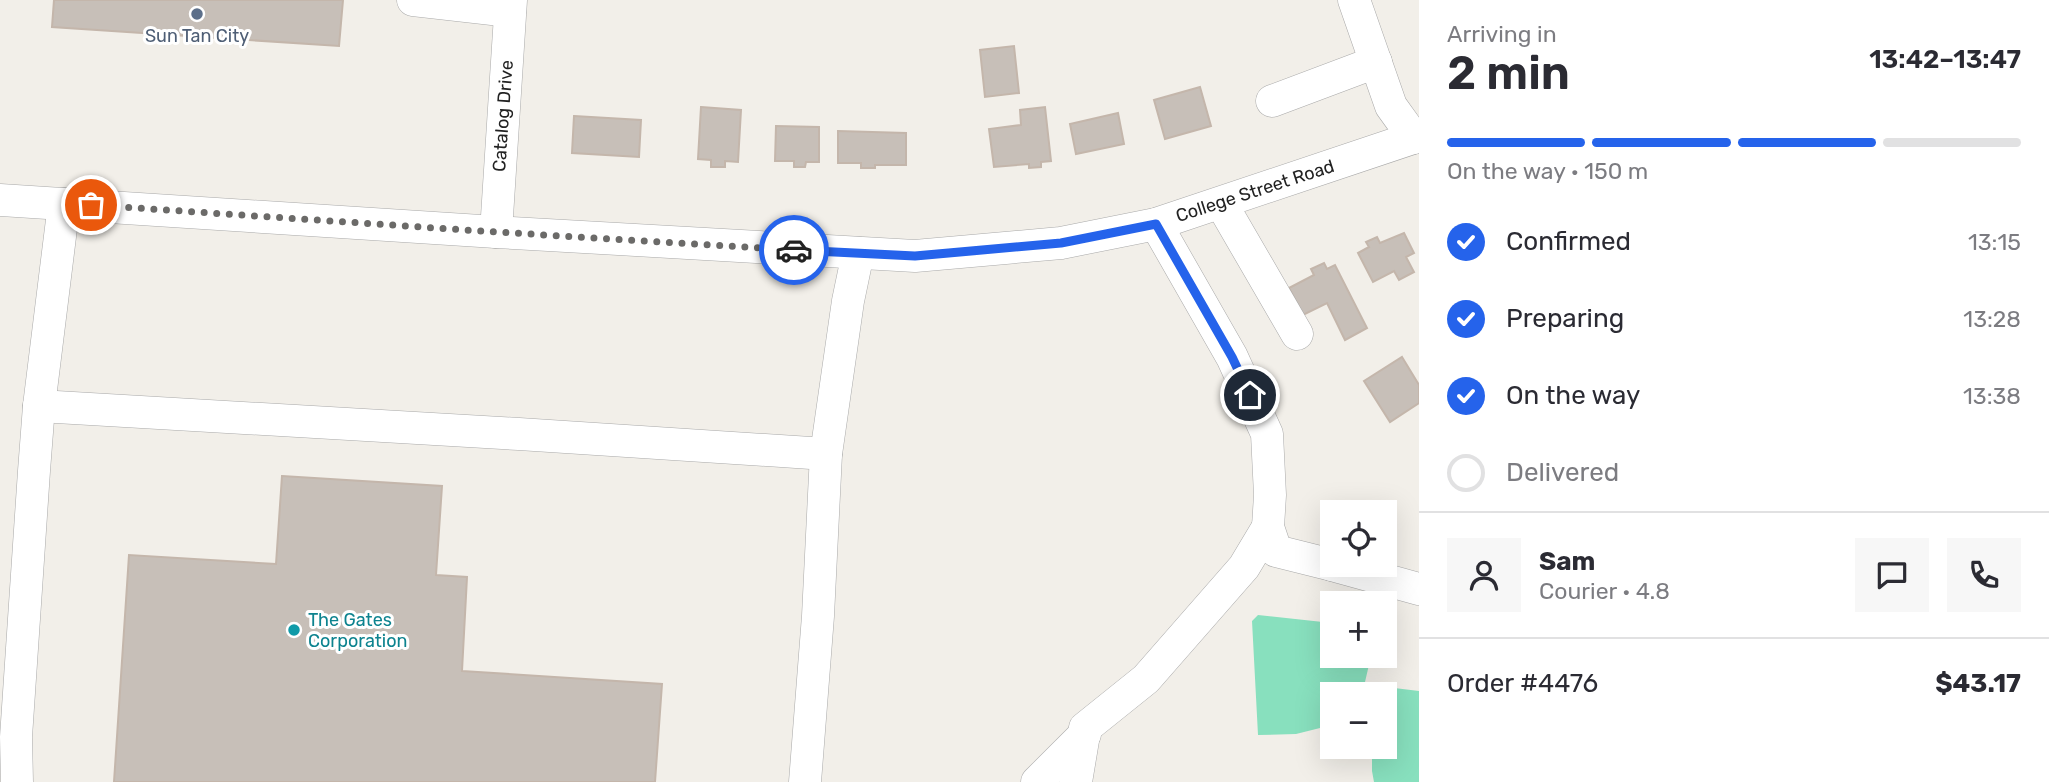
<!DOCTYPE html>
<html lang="en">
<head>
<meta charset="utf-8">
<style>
  body { margin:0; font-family:Rubik,sans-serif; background:#f7f7f7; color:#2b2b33; height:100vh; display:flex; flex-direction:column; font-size:26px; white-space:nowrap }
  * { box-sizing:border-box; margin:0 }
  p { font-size:23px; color:#7c7c81 }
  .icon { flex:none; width:38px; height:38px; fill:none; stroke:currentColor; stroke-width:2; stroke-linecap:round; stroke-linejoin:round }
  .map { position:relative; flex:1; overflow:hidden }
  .panel { display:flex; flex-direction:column; background:#fff; width:630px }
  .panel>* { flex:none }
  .controls { position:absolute; left:1320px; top:500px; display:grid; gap:14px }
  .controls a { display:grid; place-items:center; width:77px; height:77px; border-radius:0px; background:#fff; box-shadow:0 7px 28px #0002; font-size:35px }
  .pin { position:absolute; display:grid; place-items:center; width:60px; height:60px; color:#fff; margin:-30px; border:4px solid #fff; border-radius:50%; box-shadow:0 2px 7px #0007 }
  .courier { position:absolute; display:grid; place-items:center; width:70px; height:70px; margin:-35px; border:5px solid #2563eb; border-radius:50%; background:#fff; color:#222; box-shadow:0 2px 9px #0007 }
  .headline em { font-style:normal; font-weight:600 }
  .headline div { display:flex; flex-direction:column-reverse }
  .headline { display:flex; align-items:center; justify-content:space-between; height:119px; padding:0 28px }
  h1 { font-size:46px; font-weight:600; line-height:52px }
  .bar { display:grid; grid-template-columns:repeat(4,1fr); gap:10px 7px; align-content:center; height:84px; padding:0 28px }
  .bar i { height:9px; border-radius:5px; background:#e1e1e2 }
  .bar .active { background:#2563eb }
  .bar p { grid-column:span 4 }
  .line { display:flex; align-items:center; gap:18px; padding:0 28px; border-top:2px solid #e1e1e2 }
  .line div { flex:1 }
  .round { display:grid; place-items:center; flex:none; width:74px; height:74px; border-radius:0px; background:#f7f7f7 }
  ol { padding:0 28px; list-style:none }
  li { display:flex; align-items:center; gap:21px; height:77px }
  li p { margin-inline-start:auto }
  li .icon { padding:7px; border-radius:50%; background:#2563eb; color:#fff; stroke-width:4 }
  li:last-child { color:#7c7c81 }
  li i { width:38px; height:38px; border:4px solid #e1e1e2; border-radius:50% }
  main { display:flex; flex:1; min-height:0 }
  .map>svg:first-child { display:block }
</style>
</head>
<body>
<main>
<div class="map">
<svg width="1419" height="782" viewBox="0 0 1419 782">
  <rect width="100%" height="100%" fill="#f2efe9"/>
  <g fill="#88e0be">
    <polygon points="1258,615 1332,623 1332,656 1371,656 1362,695 1332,695 1332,725 1296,734 1258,735 1252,621"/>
    <polygon points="1386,687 1419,691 1419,782 1374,782 1372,771 1372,747 1384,747 1383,695"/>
  </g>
  <g fill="#c7bfb8" stroke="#c4b6ab" stroke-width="2">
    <polygon points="54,0 343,0 339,46 52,27"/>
    <polygon points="1014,46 1019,93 985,97 980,50"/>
    <polygon points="1200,87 1211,126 1165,139 1154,100"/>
    <polygon points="701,107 741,110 738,162 725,161 725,167 711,167 711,160 698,159"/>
    <polygon points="1045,107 1051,161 1041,162 1041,167 1029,168 1029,164 994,167 989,129 1021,125 1020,110"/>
    <polygon points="1118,113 1124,144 1076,154 1070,124"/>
    <polygon points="574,116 641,120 639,157 572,153"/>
    <polygon points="776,126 819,127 819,162 806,162 805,167 794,167 794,161 775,161"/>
    <polygon points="838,131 906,133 906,165 875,165 875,168 861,168 861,163 838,163"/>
    <polygon points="1404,233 1414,253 1406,257 1414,272 1399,280 1394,271 1373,282 1358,253 1369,247 1366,242 1377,237 1380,243"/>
    <polygon points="1324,263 1327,269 1335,265 1367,328 1345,340 1327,303 1303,315 1289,288 1314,275 1311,269"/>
    <polygon points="1402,357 1419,385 1419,403 1390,422 1364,381"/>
    <polygon points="282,476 442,486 436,575 467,577 462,671 662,684 655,782 114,782 129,555 276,564"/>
  </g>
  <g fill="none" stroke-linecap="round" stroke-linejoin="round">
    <defs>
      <g id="minor">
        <polyline points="413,0 510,11"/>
        <polyline points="1354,0 1391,106 1414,138"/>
        <polyline points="1272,101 1376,62"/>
        <polyline points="0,200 496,232 915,256 1061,243 1156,224 1419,136"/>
        <polyline points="1221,203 1297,334"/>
        <polyline points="1156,224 1232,357 1267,434 1270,495 1268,527 1276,551 1332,565"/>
        <polyline points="496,232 511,0"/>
        <polyline points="39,406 519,434 826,454"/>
        <polyline points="1332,565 1419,589"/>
        <polyline points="17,782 16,737 34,471 39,406 64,204"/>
        <polyline points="805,782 818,616 826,454 848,301 858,253"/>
        <polyline points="1037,782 1085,734"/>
        <polyline points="1076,782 1085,728 1146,679 1244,567 1268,527"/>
      </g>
    </defs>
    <use href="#minor" stroke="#a9a9a9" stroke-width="33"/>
    <use href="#minor" stroke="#fff" stroke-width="32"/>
  </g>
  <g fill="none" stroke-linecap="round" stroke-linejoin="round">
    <polyline stroke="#6b6a68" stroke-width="7" stroke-dasharray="0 12.6" points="91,205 496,232 794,250"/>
    <polyline stroke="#2563eb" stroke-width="9" points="794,250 915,256 1061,243 1156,224 1232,357 1250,395"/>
  </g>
  <circle fill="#5c6f8a" stroke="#fff" stroke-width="2.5" cx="197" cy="14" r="7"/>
  <circle fill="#0f9aa8" stroke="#fff" stroke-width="2.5" cx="294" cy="630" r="7"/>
  <g text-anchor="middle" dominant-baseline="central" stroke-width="6" stroke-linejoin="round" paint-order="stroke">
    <g font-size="18" fill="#4e5e75" stroke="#fff">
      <text x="197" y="36">Sun Tan City</text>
    </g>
    <g font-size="18" fill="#222" stroke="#fff">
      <text transform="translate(503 116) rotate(-86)">Catalog Drive</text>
      <text transform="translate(1255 191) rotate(-18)">College Street Road</text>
    </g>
    <g font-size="18" fill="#0d838f" stroke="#fff" text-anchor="start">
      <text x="308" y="620">The Gates<tspan x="308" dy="21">Corporation</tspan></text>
    </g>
  </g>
</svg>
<div class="controls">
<a><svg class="icon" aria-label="locate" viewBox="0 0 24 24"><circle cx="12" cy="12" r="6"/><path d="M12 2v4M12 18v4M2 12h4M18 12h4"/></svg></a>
<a>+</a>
<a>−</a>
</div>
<div class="pin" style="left:91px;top:205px;background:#ea580c"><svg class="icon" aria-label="bag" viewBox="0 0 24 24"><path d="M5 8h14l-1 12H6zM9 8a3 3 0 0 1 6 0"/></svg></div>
<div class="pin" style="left:1250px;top:395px;background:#1f2937"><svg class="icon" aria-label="home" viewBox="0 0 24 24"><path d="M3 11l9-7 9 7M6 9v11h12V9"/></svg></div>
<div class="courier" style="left:794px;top:250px"><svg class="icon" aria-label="car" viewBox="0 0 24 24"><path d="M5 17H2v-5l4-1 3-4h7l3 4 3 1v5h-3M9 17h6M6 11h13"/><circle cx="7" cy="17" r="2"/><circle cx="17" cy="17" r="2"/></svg></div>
</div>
<section class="panel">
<div class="headline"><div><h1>2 min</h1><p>Arriving in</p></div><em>13:42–13:47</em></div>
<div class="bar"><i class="active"></i><i class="active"></i><i class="active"></i><i></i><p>On the way · 150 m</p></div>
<ol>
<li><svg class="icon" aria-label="check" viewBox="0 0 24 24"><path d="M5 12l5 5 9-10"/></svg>Confirmed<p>13:15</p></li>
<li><svg class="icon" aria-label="check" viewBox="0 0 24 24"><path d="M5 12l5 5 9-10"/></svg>Preparing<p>13:28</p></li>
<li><svg class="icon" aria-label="check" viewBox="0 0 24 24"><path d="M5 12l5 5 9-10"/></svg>On the way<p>13:38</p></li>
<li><i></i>Delivered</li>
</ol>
<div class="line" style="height:126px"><a class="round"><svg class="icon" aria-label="person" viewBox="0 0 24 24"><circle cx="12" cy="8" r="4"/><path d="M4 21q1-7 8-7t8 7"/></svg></a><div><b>Sam</b><p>Courier · 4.8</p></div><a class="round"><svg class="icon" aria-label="chat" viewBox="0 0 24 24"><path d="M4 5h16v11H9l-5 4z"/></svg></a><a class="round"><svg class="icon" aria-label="phone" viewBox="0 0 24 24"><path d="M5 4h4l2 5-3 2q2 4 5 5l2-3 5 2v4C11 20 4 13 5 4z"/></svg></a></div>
<div class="line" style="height:91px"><div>Order #4476</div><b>$43.17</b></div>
</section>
</main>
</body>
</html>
